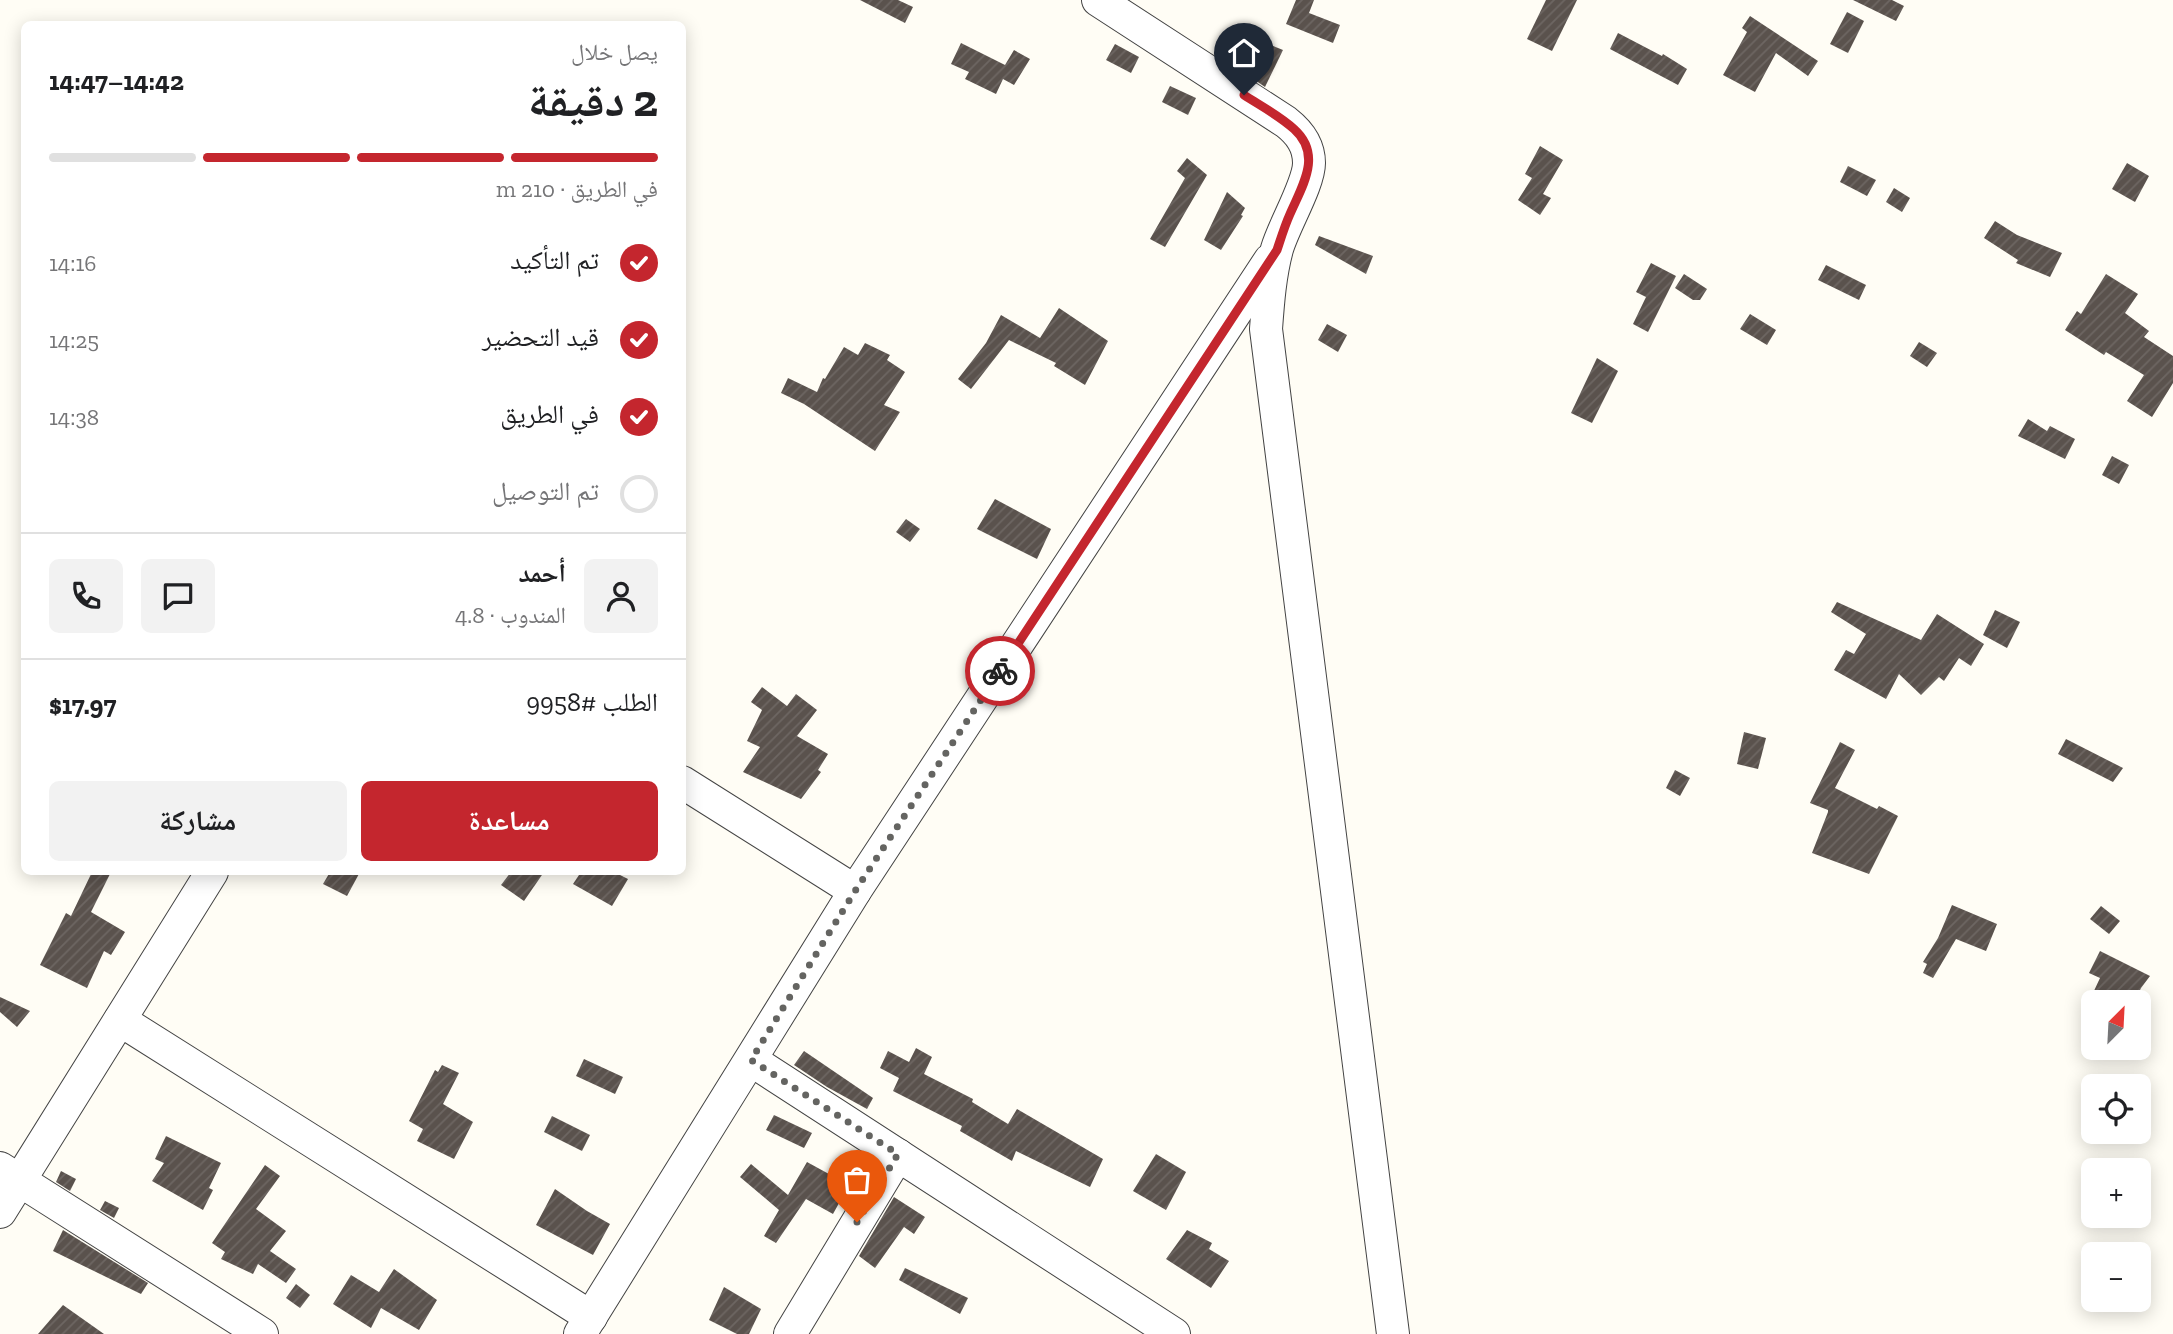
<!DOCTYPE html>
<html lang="ar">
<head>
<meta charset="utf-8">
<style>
  body { margin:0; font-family:"Zilla Slab","Noto Naskh Arabic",serif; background:#f2f2f2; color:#202124; direction:rtl; height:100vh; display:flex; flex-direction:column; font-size:26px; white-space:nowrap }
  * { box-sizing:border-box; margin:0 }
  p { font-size:23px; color:#757577 }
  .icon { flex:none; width:38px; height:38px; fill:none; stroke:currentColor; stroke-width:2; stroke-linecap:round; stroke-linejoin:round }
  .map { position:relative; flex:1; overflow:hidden; direction:ltr }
  .panel { position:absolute; left:21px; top:21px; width:665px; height:854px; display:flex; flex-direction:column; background:#fff; border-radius:10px; box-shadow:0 4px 18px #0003; direction:rtl }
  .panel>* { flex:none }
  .needle { width:46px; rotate:24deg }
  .controls { position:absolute; left:2081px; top:990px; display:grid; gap:14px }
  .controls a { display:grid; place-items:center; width:70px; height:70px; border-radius:10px; background:#fff; box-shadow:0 4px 18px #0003; font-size:35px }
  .pin { position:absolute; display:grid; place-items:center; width:60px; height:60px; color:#fff; margin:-72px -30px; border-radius:50% 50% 50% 0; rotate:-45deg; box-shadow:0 0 7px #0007 }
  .pin .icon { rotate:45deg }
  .courier { position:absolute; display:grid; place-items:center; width:70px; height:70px; margin:-35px; border:5px solid #c4262e; border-radius:50%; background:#fff; color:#222; box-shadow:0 2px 9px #0007 }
  .headline em { font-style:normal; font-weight:800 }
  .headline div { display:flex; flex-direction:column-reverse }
  .headline { display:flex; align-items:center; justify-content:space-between; height:119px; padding:0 28px }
  h1 { font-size:46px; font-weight:800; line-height:52px }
  .bar { display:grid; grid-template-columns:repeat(4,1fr); gap:10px 7px; align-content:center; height:84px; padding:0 28px }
  .bar i { height:9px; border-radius:5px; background:#e0e0e0 }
  .bar .active { background:#c4262e }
  .bar p { grid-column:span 4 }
  .line { display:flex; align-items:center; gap:18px; padding:0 28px; border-top:2px solid #e0e0e0 }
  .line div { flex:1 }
  .round { display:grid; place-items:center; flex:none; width:74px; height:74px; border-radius:10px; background:#f2f2f2 }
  ol { padding:0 28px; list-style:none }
  li { display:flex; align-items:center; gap:21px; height:77px }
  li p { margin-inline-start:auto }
  li .icon { padding:7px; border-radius:50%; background:#c4262e; color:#fff; stroke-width:4 }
  li:last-child { color:#757577 }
  li i { width:38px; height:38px; border:4px solid #e0e0e0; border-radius:50% }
  .primary-button { display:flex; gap:14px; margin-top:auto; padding:14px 28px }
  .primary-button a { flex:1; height:80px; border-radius:10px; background:#c4262e; color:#fff; font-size:28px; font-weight:800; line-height:80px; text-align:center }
  .primary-button a+a { background:#f2f2f2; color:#202124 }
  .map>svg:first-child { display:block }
</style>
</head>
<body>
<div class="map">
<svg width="2173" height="1334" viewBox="0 0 2173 1334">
  <defs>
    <pattern id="building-hatch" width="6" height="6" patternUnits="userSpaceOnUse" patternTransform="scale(1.75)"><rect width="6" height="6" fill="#5a524d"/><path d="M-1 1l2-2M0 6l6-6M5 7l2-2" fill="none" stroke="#6d6662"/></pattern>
  </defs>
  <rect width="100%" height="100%" fill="#fffdf5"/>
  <g fill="url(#building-hatch)">
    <polygon points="860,0 898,0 913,7 905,23"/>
    <polygon points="1296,0 1314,0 1309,13 1340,25 1333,43 1286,24"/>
    <polygon points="1546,0 1577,0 1552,51 1527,39"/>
    <polygon points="1853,0 1892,0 1904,6 1896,21"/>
    <polygon points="1847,12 1864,21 1848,53 1830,44"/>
    <polygon points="1750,16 1818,61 1808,76 1776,53 1755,92 1723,75 1747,32 1742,28"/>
    <polygon points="1618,33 1662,56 1663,54 1687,69 1678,85 1610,49"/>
    <polygon points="1263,42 1283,50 1265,87 1245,73"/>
    <polygon points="961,43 1005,65 1014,50 1030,59 1014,85 1003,79 996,94 965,79 969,72 951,64"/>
    <polygon points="1115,44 1139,57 1131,73 1106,60"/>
    <polygon points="1170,86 1196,98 1188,115 1162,102"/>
    <polygon points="1540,146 1563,160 1543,194 1551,198 1540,215 1518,200 1532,178 1525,174"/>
    <polygon points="1187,158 1207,175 1165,247 1150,239 1185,178 1177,171"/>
    <polygon points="2127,163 2149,176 2135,202 2112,189"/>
    <polygon points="1848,166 1876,180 1867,196 1840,182"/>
    <polygon points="1894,188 1910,198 1902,212 1886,202"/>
    <polygon points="1227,192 1245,208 1241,215 1243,216 1221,250 1204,240"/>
    <polygon points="1995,221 2017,235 2062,253 2050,277 2016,263 2018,260 1984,238"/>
    <polygon points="1319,236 1373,256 1366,274 1315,245"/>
    <polygon points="1651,263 1676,276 1648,332 1633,324 1646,297 1636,292"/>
    <polygon points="1826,265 1866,285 1859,300 1818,280"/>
    <polygon points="1684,274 1707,289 1700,300 1693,300 1675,288"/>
    <polygon points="2106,274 2138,294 2125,313 2149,331 2144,337 2173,356 2173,383 2152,417 2127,401 2144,375 2106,352 2104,355 2065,330 2077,311 2081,314"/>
    <polygon points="1059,308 1108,341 1085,385 1054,366 1056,363 1009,340 971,389 958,379 986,343 1001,315 1040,338"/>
    <polygon points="1750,314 1776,330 1767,345 1740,329"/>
    <polygon points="1327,324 1347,335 1338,352 1318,340"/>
    <polygon points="1919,342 1937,353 1927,367 1910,356"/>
    <polygon points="865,343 890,355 887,360 905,372 884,405 900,412 875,451 804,404 781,393 788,378 817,392 823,378 825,379 844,347 858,355"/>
    <polygon points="1597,358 1618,371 1592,423 1571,413"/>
    <polygon points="2028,419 2047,431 2050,426 2075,439 2065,459 2018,436"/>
    <polygon points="2112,456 2129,465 2119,484 2102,475"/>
    <polygon points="995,499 1051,529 1037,559 977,529"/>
    <polygon points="906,519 920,529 910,542 896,532"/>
    <polygon points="1837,602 1921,640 1937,614 1984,644 1971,666 1959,658 1944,681 1939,677 1921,695 1899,674 1886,699 1834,670 1846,650 1854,654 1866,634 1831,612"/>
    <polygon points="1995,610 2020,622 2007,648 1983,635"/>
    <polygon points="762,687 787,706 796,694 817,710 797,736 828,754 818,770 821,772 801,799 743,772 760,747 747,741 762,710 751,702"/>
    <polygon points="1744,732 1766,738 1758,769 1737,764"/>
    <polygon points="2066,739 2123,768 2113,782 2058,754"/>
    <polygon points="1840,742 1855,750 1835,788 1877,809 1879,806 1898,816 1869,874 1812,853 1828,812 1828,810 1810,803"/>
    <polygon points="1675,770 1690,778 1680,796 1666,788"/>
    <polygon points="92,872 111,872 91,912 125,932 111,955 104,951 87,988 40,965 66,913 71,916"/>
    <polygon points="330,872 360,872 347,896 323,884"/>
    <polygon points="511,872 544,872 524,901 501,885"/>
    <polygon points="581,872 614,872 628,879 612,906 573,884"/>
    <polygon points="1952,905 1997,924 1986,951 1956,939 1933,978 1923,973 1927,964 1923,962 1938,938"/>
    <polygon points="2101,906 2120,921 2109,934 2090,919"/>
    <polygon points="2100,951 2150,976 2141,988 2134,1003 2112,1003 2093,993 2100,978 2089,973"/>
    <polygon points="0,997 30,1011 17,1027 0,1012"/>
    <polygon points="916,1048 932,1057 924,1074 973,1099 972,1102 1008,1124 1017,1109 1103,1159 1090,1187 1016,1151 1012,1161 960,1131 962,1126 893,1091 899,1078 880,1068 888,1051 909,1062"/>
    <polygon points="804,1051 873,1098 867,1109 827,1087 794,1065"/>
    <polygon points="584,1059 623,1077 615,1094 576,1076"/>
    <polygon points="442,1065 459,1073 443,1104 473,1122 454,1159 417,1141 423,1129 409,1121 435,1070 438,1072"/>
    <polygon points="774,1115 812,1133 804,1148 766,1130"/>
    <polygon points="552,1116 590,1135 582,1151 544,1132"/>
    <polygon points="166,1136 221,1163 209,1188 213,1190 203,1210 152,1181 164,1163 155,1159"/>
    <polygon points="1156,1154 1186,1172 1166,1210 1133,1191"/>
    <polygon points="807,1162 849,1185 833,1214 806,1199 776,1243 764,1236 779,1210 740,1177 751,1164 788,1195"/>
    <polygon points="265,1165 280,1176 256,1209 286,1231 270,1251 296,1269 286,1283 258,1264 253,1274 221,1259 225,1252 212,1243"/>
    <polygon points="61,1171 76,1179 70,1191 56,1182"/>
    <polygon points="555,1189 587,1211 610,1224 593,1255 536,1225"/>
    <polygon points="894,1197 925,1217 914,1234 904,1227 875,1268 859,1256"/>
    <polygon points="105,1201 119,1208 114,1218 100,1210"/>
    <polygon points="63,1230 148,1283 141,1294 53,1251"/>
    <polygon points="1187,1230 1212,1243 1209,1249 1229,1261 1211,1288 1166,1259"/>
    <polygon points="905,1268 968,1298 960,1314 899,1280"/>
    <polygon points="394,1269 437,1300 419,1330 381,1308 371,1328 333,1304 351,1275 379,1292"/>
    <polygon points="296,1284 310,1295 300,1308 286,1298"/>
    <polygon points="724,1287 761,1309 749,1334 737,1334 709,1320"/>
    <polygon points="63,1305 104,1334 38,1334"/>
  </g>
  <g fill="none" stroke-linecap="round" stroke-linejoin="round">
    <defs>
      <g id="minor">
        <path d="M1098 0 1286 122C1300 133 1309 145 1309 163 1309 184 1284 225 1277 249 1270 275 1268 302 1266 329L1393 1334"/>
        <polyline points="682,782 855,891"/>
        <polyline points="120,1020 591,1317"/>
        <polyline points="751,1060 1174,1334"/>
        <polyline points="0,1168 262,1334"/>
        <polyline points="0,1212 212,872"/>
        <polyline points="580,1334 855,891 1270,260"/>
        <polyline points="790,1334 898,1155"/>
      </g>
    </defs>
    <use href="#minor" stroke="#444" stroke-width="34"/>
    <use href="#minor" stroke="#fff" stroke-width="32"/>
  </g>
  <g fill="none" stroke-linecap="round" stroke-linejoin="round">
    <polyline stroke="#646461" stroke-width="7" stroke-dasharray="0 12.6" points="857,1222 898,1154 751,1060 855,891 1000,671"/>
    <path stroke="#c4262e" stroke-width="9" d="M1000 671 1277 250C1281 238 1285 225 1290 214 1302 186 1323 155 1294 129 1280 116 1261 106 1244 95"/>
  </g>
</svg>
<div class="controls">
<a><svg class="needle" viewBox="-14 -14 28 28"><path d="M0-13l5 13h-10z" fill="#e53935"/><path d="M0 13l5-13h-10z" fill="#757577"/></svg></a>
<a><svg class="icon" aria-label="locate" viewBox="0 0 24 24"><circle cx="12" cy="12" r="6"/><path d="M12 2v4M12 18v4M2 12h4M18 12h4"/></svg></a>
<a>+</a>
<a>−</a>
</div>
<div class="pin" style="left:857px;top:1222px;background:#ea580c"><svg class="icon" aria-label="bag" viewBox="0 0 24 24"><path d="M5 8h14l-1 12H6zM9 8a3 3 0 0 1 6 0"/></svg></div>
<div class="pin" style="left:1244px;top:95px;background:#1f2937"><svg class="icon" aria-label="home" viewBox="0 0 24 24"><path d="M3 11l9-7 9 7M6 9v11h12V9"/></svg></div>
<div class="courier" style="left:1000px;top:671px"><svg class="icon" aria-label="bike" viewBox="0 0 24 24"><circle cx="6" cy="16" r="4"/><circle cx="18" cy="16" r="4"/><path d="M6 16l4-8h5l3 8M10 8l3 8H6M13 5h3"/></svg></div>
<section class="panel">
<div class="headline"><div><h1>2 دقيقة</h1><p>يصل خلال</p></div><em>14:42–14:47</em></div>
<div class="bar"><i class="active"></i><i class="active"></i><i class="active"></i><i></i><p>في الطريق · 210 m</p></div>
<ol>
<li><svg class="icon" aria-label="check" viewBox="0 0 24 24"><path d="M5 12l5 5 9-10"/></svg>تم التأكيد<p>14:16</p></li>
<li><svg class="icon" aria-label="check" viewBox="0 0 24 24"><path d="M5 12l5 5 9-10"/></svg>قيد التحضير<p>14:25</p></li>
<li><svg class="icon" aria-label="check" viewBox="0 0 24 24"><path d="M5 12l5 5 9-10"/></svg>في الطريق<p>14:38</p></li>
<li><i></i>تم التوصيل</li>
</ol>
<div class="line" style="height:126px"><a class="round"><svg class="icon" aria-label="person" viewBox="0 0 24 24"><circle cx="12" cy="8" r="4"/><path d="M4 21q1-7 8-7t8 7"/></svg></a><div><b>أحمد</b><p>المندوب · 4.8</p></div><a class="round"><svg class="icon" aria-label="chat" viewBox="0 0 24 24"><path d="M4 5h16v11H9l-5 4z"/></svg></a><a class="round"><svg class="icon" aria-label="phone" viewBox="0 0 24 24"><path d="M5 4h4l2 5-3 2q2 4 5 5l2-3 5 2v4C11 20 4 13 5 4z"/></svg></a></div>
<div class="line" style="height:91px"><div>الطلب #9958</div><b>$17.97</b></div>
<div class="primary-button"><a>مساعدة</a><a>مشاركة</a></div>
</section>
</div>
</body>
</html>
